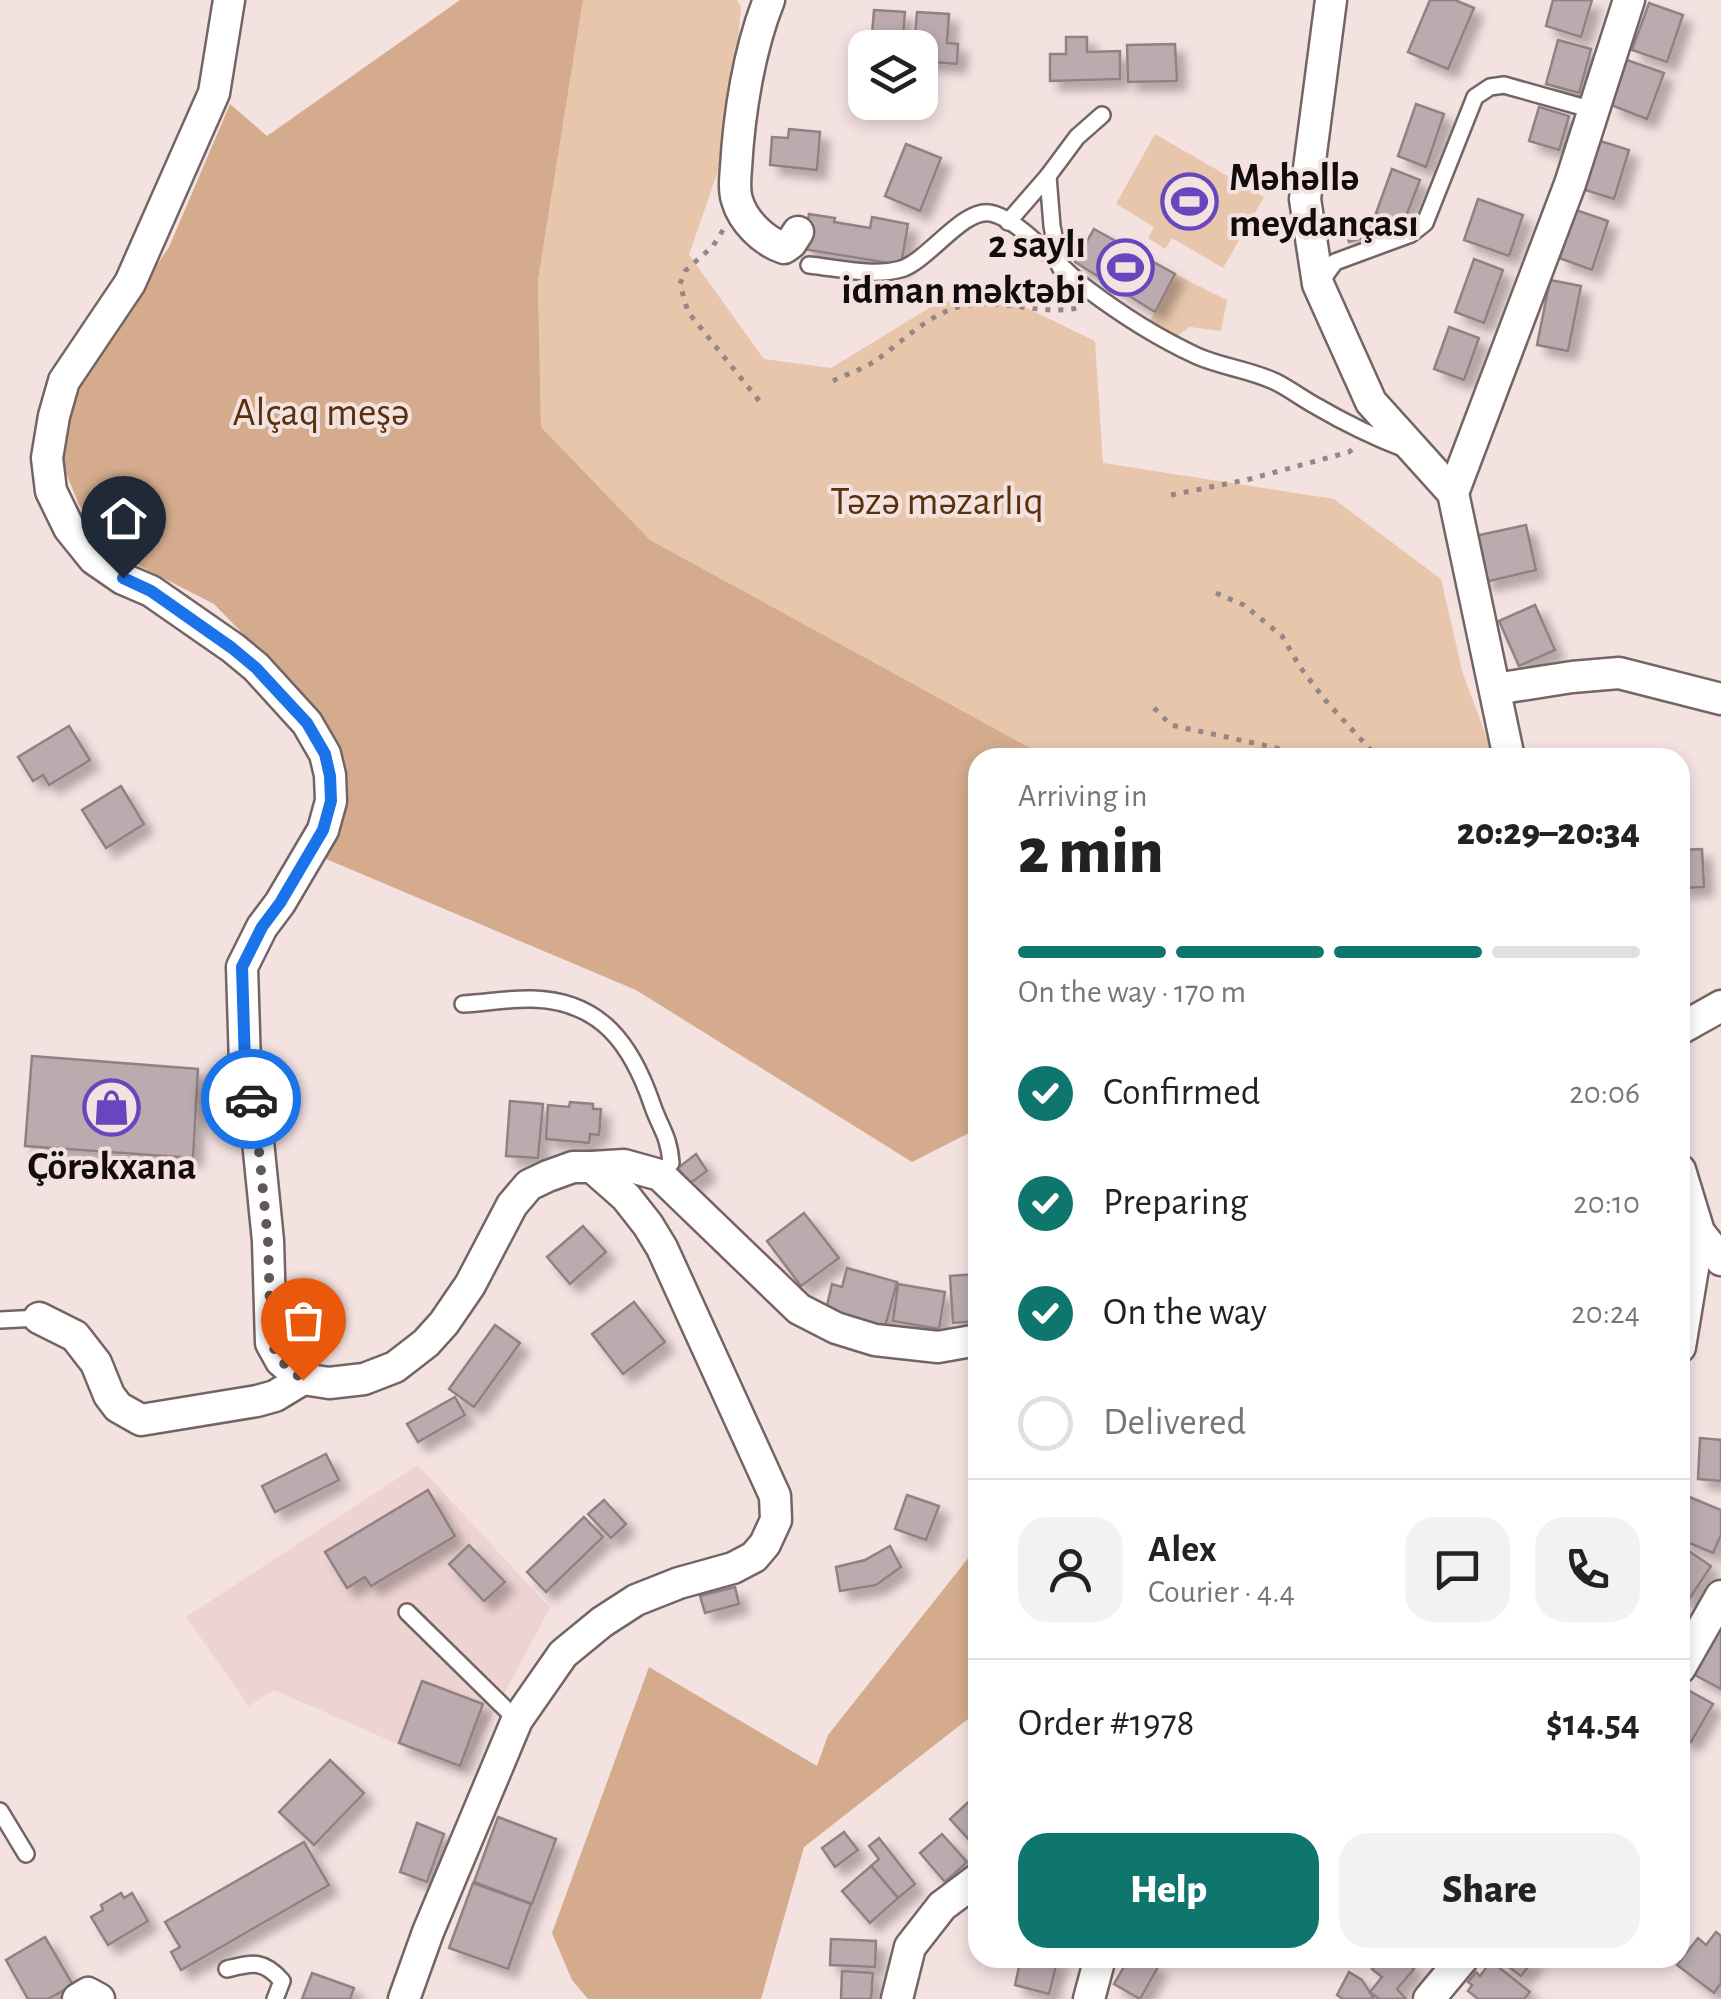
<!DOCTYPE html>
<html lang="en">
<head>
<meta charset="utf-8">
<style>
  body { margin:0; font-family:"Alegreya Sans",sans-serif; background:#f2f2f2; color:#222; height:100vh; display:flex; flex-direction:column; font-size:38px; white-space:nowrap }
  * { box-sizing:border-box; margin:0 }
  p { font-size:32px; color:#767676 }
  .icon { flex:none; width:55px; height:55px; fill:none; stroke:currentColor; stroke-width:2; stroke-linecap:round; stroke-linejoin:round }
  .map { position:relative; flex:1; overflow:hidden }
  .details { position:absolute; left:968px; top:748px; width:722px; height:1220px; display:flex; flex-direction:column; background:#fff; border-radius:30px; box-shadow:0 5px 15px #0003 }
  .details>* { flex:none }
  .tools { position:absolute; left:848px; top:30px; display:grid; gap:20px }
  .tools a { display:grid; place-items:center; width:90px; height:90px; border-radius:20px; background:#fff; box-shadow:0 5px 15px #0003; font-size:50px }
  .pin { position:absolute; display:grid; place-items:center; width:85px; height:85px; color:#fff; margin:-102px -42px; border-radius:50% 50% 50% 0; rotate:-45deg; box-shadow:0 0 10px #0007 }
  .pin .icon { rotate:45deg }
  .courier { position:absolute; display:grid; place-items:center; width:100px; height:100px; margin:-50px; border:8px solid #1a73e8; border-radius:50%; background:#fff; color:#222; box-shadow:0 2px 12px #0007 }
  .headline em { font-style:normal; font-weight:800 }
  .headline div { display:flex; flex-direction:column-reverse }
  .headline { display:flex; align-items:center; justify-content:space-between; height:170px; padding:0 50px }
  h1 { font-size:65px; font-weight:800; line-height:75px }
  .bar { display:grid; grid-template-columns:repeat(4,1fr); gap:15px 10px; align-content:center; height:120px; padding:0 50px }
  .bar i { height:12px; border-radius:8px; background:#e0e0e0 }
  .bar .selected { background:#0f766e }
  .bar p { grid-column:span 4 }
  .line { display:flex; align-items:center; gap:25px; padding:0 50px; border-top:2px solid #e0e0e0 }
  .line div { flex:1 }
  .round { display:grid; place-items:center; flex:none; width:105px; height:105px; border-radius:30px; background:#f2f2f2 }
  ol { padding:0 50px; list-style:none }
  li { display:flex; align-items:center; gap:30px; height:110px }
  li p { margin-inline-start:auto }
  li .icon { padding:10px; border-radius:50%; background:#0f766e; color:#fff; stroke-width:4 }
  li:last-child { color:#767676 }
  li i { width:55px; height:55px; border:5px solid #e0e0e0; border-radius:50% }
  .cta { display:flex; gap:20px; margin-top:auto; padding:20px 50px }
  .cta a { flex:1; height:115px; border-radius:30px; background:#0f766e; color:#fff; font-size:40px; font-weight:800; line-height:115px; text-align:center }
  .cta a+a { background:#f2f2f2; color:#222 }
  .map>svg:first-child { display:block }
</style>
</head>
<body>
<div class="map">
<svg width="1721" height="1999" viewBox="0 0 1721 1999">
  <defs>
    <filter id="shadow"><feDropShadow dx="9" dy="9" stdDeviation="5" flood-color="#0004"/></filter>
  </defs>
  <rect width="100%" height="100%" fill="#f4e2e1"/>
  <polygon fill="#edd3d1" points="418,1465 550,1608 462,1772 274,1690 249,1706 186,1617"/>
  <g fill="#e8c6ab">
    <polygon points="583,0 737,0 741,7 730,136 689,255 764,359 831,368 939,302 998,294 1095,341 1103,463 1334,499 1441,579 1463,674 1494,757 1047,757 650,540 541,427 538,280"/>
    <polygon points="1155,134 1264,197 1223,268 1172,238 1165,249 1148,238 1154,227 1116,204"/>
    <polygon points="1175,274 1227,300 1221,331 1190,327 1177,336 1150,321"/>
  </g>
  <g fill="#d4ac8d">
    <polygon points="460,0 583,0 538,280 541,427 650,540 1047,757 978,758 977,1129 912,1162 636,990 319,856 346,786 318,711 214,604 118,555 79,505 58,453 71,391 169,247 230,104 267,136"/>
    <polygon points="977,1547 977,1712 804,1847 761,1999 588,1999 572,1980 552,1933 649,1667 817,1766 828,1735"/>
  </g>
  <g fill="#bbabae" stroke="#918184" stroke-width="2.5" filter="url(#shadow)">
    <polygon points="1430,0 1455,0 1474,8 1448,69 1408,52"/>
    <polygon points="1553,0 1592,0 1581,37 1546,26"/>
    <polygon points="1649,3 1683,15 1667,62 1632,50"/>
    <polygon points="874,10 905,12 902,48 867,48 868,33 872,34"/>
    <polygon points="917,12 949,14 947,43 958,44 957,64 920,61 920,48 914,48"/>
    <polygon points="1066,37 1087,37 1087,52 1120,51 1120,79 1050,81 1050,54 1066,54"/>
    <polygon points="1558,40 1591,49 1579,93 1546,84"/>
    <polygon points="1175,44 1177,81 1128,82 1127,45"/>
    <polygon points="1627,60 1664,73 1647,119 1611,105"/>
    <polygon points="1416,104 1444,114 1426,167 1398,156"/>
    <polygon points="1539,107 1569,116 1559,150 1529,141"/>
    <polygon points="789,129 820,132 817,170 770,165 772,137 788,138"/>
    <polygon points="1597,140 1629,150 1614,199 1582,189"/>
    <polygon points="906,144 941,158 920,211 885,196"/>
    <polygon points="1392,169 1420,180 1403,224 1376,213"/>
    <polygon points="1478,199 1523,215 1509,256 1464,240"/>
    <polygon points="1576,210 1608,221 1592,270 1559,258"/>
    <polygon points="809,214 835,218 834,222 870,228 872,217 908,224 901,265 803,249"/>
    <polygon points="1373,221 1377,234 1349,242 1345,229"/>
    <polygon points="1094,229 1175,274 1155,312 1075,262"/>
    <polygon points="1474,259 1503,270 1484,323 1455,312"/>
    <polygon points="1550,280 1581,286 1568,351 1537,345"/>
    <polygon points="1449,327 1479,338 1464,380 1434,369"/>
    <polygon points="1526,525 1536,570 1485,582 1475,536"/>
    <polygon points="1535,605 1555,650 1519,666 1499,621"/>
    <polygon points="69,726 90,760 49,785 43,775 33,781 18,757"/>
    <polygon points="121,786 144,824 106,848 82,810"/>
    <polygon points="1702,849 1704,887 1680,888 1680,850"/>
    <polygon points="32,1056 198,1069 193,1158 25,1146"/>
    <polygon points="510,1101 543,1104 538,1158 506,1156"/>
    <polygon points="570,1102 593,1104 593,1109 601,1109 599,1135 590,1134 589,1143 546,1139 548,1105 569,1107"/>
    <polygon points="696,1154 707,1171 689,1184 678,1168"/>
    <polygon points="804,1213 839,1258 801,1286 767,1241"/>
    <polygon points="583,1226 606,1252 570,1284 547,1257"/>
    <polygon points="847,1268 897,1282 885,1327 826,1310 832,1284 842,1287"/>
    <polygon points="978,1274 978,1321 953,1323 950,1276"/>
    <polygon points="898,1284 945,1292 939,1329 893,1321"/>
    <polygon points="634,1302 665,1342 623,1374 592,1334"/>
    <polygon points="495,1325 520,1343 474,1407 449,1389"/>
    <polygon points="455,1397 465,1415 418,1442 407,1424"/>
    <polygon points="1700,1438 1721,1440 1721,1481 1698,1479"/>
    <polygon points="326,1454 339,1480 275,1512 262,1486"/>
    <polygon points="428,1490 455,1536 371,1586 365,1577 347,1588 325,1552"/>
    <polygon points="907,1495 939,1506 926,1540 895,1529"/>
    <polygon points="1687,1496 1721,1510 1721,1535 1713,1553 1680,1539 1680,1512"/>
    <polygon points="604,1500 626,1524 611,1538 588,1514"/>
    <polygon points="584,1517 603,1537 546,1592 527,1572"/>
    <polygon points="469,1545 505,1582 484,1601 449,1564"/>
    <polygon points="1680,1545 1711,1566 1688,1601 1680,1596"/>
    <polygon points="890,1546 901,1567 876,1585 840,1591 836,1567 865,1560"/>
    <polygon points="735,1587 739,1604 705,1613 700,1596"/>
    <polygon points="1721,1622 1721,1689 1693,1674"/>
    <polygon points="422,1681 483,1704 460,1766 399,1743"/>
    <polygon points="1688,1690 1713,1704 1691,1742 1680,1736 1680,1705"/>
    <polygon points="330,1760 364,1793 314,1845 279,1812"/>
    <polygon points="976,1795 978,1797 978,1842 974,1845 950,1819"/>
    <polygon points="498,1817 556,1839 532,1904 474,1882"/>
    <polygon points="417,1823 444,1834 427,1882 400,1872"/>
    <polygon points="844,1832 858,1850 835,1867 822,1848"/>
    <polygon points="942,1834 967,1862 945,1882 920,1853"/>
    <polygon points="879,1838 915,1884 898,1898 871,1866 879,1859 869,1846"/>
    <polygon points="304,1842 329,1885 181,1970 171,1952 180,1947 165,1922"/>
    <polygon points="871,1866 898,1898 870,1923 842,1891"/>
    <polygon points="473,1883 531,1904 508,1969 449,1948"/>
    <polygon points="121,1893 124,1898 132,1893 148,1921 108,1945 91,1917 103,1910 101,1905"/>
    <polygon points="1716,1932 1721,1936 1721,1983 1714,1993 1677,1965 1698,1938 1706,1945"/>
    <polygon points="45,1937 73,1985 48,1999 28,1999 6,1960"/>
    <polygon points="831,1939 876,1941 875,1967 830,1965"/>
    <polygon points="1021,1958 1058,1958 1049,1994 1015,1985"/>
    <polygon points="1129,1958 1142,1958 1158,1967 1140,1999 1114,1984"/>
    <polygon points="1382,1958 1401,1958 1414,1969 1397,1989 1406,1999 1379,1999 1370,1992 1382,1977 1372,1969"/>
    <polygon points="1499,1958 1535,1958 1521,1976 1498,1959"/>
    <polygon points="1491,1961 1530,1992 1524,1999 1478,1999 1468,1991 1472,1985 1468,1982 1476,1972 1480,1976"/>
    <polygon points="842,1971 873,1973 871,1999 841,1999"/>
    <polygon points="1349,1972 1362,1980 1374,1999 1343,1999 1337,1995"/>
    <polygon points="312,1973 354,1988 350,1999 302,1999"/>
  </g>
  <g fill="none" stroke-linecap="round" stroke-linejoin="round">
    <defs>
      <g id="lane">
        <polyline points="1008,222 1048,176"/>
        <path d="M809 265C838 268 873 277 901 269 928 261 963 208 990 213 1019 218 1061 269 1086 288 1119 313 1158 338 1197 356 1222 367 1251 370 1276 382 1290 389 1303 399 1316 406 1345 423 1374 437 1405 449"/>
        <polyline points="1060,267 1052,226 1048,176 1077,137 1102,115"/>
        <polyline points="1319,284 1335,262 1411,234 1425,223 1475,97 1490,87 1504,85 1593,110"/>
        <path d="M463 1004C486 1003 510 998 533 999 602 1001 632 1046 652 1104 660 1128 669 1135 671 1163L660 1175"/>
        <polyline points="0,1320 39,1318"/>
        <polyline points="407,1612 517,1720"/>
        <polyline points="0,1811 26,1854"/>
        <path d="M227 1969C252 1963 263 1959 282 1981L275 1999"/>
      </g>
      <g id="street">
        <polyline points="229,0 214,93 130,283 64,381 54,416 47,458 51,491 69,528 94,559 123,579 151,591 233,648 256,667 307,723 325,754 330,775 331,801 323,830 280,903 262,927 242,967 245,1065 257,1131 268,1241 271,1343 281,1361 303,1379 329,1383 364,1379 395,1367 426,1343 444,1323 470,1285 512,1205 529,1185 548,1176 573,1167 592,1167 626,1197 648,1225 662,1248 775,1496 776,1520 765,1544 754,1557 733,1568 679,1583 636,1600 602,1622 563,1654 517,1720 428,1932 404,1999"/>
        <path d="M769 0C749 50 739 114 736 168 735 179 734 190 737 200 743 221 763 241 784 248L791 243 798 232"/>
        <polyline points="1331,0 1305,199 1318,284 1371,402 1453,493 1509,758"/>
        <polyline points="1453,493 1570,184 1629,0"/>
        <polyline points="1495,689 1572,677 1619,673 1721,699"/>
        <polyline points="1680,1029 1721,1006"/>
        <polyline points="592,1167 624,1165 660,1175 799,1309 836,1328 875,1340 938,1347 978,1340"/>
        <polyline points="1680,1170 1699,1232 1721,1260"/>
        <polyline points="39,1318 75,1336 96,1363 109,1395 118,1407 141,1420 257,1401 275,1396 303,1379"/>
        <polyline points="1680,1347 1699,1232"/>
        <polyline points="1680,1668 1721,1596"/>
        <polyline points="78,1999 88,1993 99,1999"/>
        <polyline points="897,1999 910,1947 942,1906 978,1879"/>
        <polyline points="1089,1999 1100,1958"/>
        <polyline points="1429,1999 1463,1958"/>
      </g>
    </defs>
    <use href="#lane" stroke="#746564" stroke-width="20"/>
    <use href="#street" stroke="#746564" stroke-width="35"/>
    <g stroke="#948786" stroke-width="5" stroke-dasharray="5 8" stroke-linecap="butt">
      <polyline points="723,230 713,246 685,271 680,284 688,312 761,403"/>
      <path d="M833 381C847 374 863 369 875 361 904 341 932 310 968 305 1005 300 1041 315 1078 308"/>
      <polyline points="1171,495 1250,479 1349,452 1355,447"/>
      <polyline points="1216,593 1244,605 1282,636 1300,667 1326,701 1378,758"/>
      <polyline points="1154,708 1171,725 1304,754 1309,758"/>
    </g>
    <use href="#lane" stroke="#fff" stroke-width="15"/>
    <use href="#street" stroke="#fff" stroke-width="30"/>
  </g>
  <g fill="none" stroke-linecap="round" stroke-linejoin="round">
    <polyline stroke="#615757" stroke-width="10" stroke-dasharray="0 18" points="251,1099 257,1131 268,1241 271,1343 281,1361 303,1380"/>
    <polyline stroke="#1a73e8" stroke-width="12" points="123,578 151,591 232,648 256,668 307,723 325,754 330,776 331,801 323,830 280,903 262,927 242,967 245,1065 251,1099"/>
  </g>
  <defs>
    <symbol id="stadium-ring" viewBox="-11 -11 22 22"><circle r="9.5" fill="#f4e2e1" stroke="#6746be" stroke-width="1.5"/><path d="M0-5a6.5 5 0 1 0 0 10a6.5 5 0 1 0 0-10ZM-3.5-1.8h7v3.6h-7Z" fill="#6746be"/></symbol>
    <symbol id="shop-ring" viewBox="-11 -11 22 22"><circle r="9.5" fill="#f4e2e1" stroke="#6746be" stroke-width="1.5"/><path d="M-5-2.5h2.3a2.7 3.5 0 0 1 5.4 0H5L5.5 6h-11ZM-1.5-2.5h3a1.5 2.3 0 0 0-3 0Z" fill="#6746be"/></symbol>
  </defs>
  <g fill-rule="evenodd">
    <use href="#stadium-ring" x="1158" y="170" width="63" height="63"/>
    <use href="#stadium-ring" x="1094" y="236" width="63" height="63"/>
    <use href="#shop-ring" x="80" y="1076" width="63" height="63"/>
  </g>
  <g text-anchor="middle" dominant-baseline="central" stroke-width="8" stroke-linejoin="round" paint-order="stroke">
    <g font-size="40" font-weight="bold" fill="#120c0c" stroke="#f4e2e1" text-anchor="start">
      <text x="1229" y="178">Məhəllə<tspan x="1229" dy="46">meydançası</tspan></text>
      <text x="1086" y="245" text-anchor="end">2 saylı<tspan x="1086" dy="46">idman məktəbi</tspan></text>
      <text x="112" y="1167" text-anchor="middle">Çörəkxana</text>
    </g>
    <g font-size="40" fill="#58310c" stroke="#f4e2e1">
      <text x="321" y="413">Alçaq meşə</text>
      <text x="937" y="502">Təzə məzarlıq</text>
    </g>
  </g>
</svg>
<div class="tools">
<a><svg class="icon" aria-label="layers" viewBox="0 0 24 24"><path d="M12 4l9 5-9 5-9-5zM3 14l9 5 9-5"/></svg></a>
</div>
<div class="pin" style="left:303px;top:1380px;background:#ea580c"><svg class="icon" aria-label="bag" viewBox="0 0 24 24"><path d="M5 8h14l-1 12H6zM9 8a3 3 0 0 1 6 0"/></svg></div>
<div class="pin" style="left:123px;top:578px;background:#1f2937"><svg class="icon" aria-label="home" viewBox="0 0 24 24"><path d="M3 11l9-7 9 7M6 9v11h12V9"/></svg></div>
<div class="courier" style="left:251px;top:1099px"><svg class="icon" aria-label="car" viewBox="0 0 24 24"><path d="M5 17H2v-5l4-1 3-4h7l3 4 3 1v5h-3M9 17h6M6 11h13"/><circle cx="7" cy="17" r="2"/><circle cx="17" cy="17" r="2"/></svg></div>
<section class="details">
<div class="headline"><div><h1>2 min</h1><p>Arriving in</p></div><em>20:29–20:34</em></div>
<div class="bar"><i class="selected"></i><i class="selected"></i><i class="selected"></i><i></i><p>On the way · 170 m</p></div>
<ol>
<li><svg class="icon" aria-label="check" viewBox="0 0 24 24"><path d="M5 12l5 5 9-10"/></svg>Confirmed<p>20:06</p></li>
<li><svg class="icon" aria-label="check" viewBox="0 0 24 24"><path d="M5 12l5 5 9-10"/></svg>Preparing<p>20:10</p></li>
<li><svg class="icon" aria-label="check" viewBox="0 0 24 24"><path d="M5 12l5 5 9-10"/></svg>On the way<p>20:24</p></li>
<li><i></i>Delivered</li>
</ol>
<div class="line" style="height:180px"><a class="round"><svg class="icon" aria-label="person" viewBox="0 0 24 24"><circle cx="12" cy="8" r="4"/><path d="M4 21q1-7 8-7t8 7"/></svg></a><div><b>Alex</b><p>Courier · 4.4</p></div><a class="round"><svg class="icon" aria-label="chat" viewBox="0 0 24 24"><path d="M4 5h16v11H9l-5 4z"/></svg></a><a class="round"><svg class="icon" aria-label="phone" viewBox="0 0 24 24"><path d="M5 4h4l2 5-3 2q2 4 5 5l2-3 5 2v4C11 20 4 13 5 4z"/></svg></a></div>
<div class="line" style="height:130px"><div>Order #1978</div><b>$14.54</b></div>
<div class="cta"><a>Help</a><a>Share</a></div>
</section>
</div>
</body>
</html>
